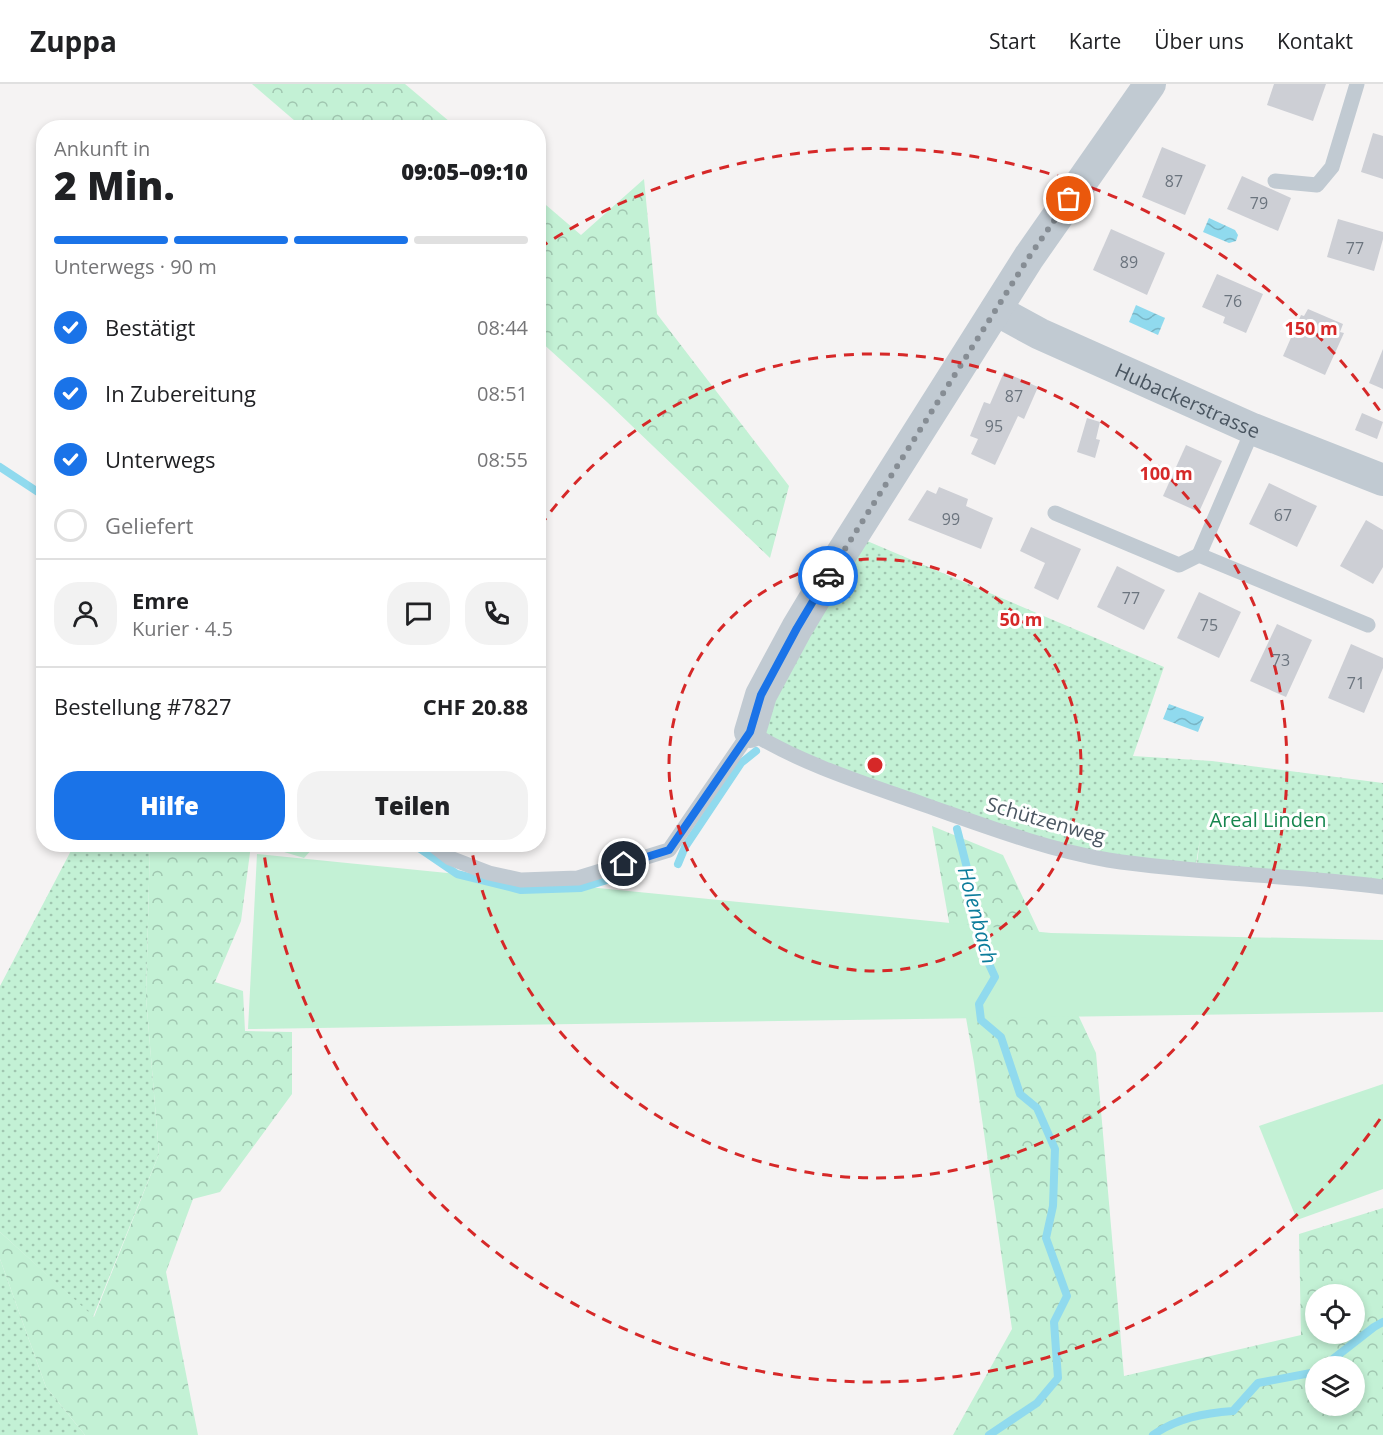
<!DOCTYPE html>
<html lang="de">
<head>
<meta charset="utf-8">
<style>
  body { margin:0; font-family:"Open Sans",sans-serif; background:#f2f2f2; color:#202124; height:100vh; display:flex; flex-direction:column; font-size:22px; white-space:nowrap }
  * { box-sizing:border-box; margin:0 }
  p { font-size:20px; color:#757577 }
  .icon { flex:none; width:33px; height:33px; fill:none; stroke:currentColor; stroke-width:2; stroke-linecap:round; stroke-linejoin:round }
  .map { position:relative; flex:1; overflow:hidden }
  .drawer { position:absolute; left:36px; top:36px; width:510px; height:732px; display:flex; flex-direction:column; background:#fff; border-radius:24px; box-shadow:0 3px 9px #0003 }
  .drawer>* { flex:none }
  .buttons { position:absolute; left:1305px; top:1200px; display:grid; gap:12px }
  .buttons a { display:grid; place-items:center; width:60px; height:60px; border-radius:50%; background:#fff; box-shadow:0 3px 9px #0003; font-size:30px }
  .pin { position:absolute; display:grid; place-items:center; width:51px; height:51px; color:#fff; margin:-26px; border:3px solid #fff; border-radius:50%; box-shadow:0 2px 6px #0007 }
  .courier { position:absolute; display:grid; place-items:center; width:60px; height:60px; margin:-30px; border:4px solid #1a73e8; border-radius:50%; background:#fff; color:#222; box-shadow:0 2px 8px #0007 }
  .head em { font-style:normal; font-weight:800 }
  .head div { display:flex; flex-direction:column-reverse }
  .head { display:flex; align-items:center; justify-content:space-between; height:102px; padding:0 18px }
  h1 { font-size:39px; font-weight:800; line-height:45px }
  .bar { display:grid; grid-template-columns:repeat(4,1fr); gap:9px 6px; align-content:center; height:72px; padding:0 18px }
  .bar i { height:8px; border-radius:4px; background:#e0e0e0 }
  .bar .current { background:#1a73e8 }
  .bar p { grid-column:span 4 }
  .line { display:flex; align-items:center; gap:15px; padding:0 18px; border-top:2px solid #e0e0e0 }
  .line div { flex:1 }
  .round { display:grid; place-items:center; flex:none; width:63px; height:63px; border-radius:24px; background:#f2f2f2 }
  ol { padding:0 18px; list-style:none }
  li { display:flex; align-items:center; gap:18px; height:66px }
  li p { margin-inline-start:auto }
  li .icon { padding:6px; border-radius:50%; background:#1a73e8; color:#fff; stroke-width:4 }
  li:last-child { color:#757577 }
  li i { width:33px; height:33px; border:3px solid #e0e0e0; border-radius:50% }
  .action { display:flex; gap:12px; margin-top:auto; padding:12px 18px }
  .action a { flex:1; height:69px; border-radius:24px; background:#1a73e8; color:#fff; font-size:24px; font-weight:800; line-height:69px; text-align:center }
  .action a+a { background:#f2f2f2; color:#202124 }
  header { display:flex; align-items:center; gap:36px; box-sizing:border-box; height:84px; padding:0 30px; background:#fff; border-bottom:2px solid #e0e0e0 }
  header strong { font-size:28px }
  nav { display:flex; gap:33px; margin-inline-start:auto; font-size:21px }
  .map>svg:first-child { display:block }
</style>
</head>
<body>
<header>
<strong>Zuppa</strong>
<nav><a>Start</a><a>Karte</a><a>Über uns</a><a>Kontakt</a></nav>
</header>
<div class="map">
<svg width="1383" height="1351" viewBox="0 0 1383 1351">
  <defs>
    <pattern id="grass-dots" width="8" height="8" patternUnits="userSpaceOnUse" patternTransform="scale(1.5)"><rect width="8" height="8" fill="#c3f1d5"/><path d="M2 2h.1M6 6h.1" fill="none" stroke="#a0c6b0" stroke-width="1.8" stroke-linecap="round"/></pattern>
    <pattern id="forest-crowns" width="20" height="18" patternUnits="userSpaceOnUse" patternTransform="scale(1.5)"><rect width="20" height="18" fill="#c3f1d5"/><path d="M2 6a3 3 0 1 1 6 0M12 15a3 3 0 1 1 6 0" fill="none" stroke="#a0c6b0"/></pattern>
    <pattern id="water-waves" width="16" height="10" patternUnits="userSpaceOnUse" patternTransform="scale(1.5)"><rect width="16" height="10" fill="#90daee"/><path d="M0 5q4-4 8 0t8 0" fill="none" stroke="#78b4c4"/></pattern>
  </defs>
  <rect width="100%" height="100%" fill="#f5f3f3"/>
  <g fill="url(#grass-dots)">
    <polygon points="853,451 1164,583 1133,672 1212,677 1383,699 1383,797 1197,779 1200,755 1195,786 1017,753 750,648"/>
    <polygon points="74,761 150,761 146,913 159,1070 93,1233 0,1148 0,902"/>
    <polygon points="0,1175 46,1303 85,1351 0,1351"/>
  </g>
  <g fill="url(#forest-crowns)" fill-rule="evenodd">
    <polygon points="252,0 405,0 456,43 302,43"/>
    <polygon points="644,95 657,230 789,402 770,474 607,318 539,256 539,115 581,151"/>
    <path d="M932 742 1003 771 1096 969 1124 1292 1301 1251 1299 1150 1383 1124V1351H953L1012 1245 974 979ZM1316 1210H1354V1250H1316ZM1316 1282H1354V1322H1316Z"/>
    <polygon points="150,761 251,761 241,837 215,898 243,907 245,947 292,948 292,1010 220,1108 193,1115 166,1188 198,1351 85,1351 46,1303 0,1175 0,1148 94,1233 159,1070 146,913"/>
    <polygon points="261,761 316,760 316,761 304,774"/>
  </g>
  <g fill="#c3f1d5">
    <polygon points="257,770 1051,849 1383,856 1383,928 248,945"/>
    <polygon points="1383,1000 1383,1105 1297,1136 1259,1042"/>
  </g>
  <g fill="url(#water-waves)">
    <polygon points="1209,134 1235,146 1238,151 1236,157 1229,159 1203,148"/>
    <polygon points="1136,221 1165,234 1158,251 1129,238"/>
    <polygon points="1169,620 1204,633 1198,648 1163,635"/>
  </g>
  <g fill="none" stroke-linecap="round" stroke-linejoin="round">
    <g stroke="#90daee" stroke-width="8">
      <polyline points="0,383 44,412"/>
      <polyline points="957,745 967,784 971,816 981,836 983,867 995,893 979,920 981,936 1001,953 1020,1010 1037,1024 1055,1065 1053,1122 1046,1154 1067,1212 1054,1238 1058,1294 1037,1319 989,1351"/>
      <polyline points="413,760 457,790 521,806 581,804 643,785"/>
      <polyline points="678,780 685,763 741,679 756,667"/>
      <polyline points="1324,1282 1374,1243 1383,1238"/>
      <path d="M1153 1351C1177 1334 1205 1329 1233 1327L1258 1299 1316 1288"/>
    </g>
  </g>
  <g fill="#cdcfd5">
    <polygon points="1274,0 1326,0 1313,37 1267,21"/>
    <polygon points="1373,49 1383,52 1383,95 1361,88"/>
    <polygon points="1162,63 1206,81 1185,131 1142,113"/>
    <polygon points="1242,92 1291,114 1278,147 1227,125"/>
    <polygon points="1338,135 1383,148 1383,155 1374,187 1327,173"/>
    <polygon points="1111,145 1165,169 1147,211 1093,186"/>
    <polygon points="1217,190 1263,210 1246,249 1223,239 1225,233 1202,223"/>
    <polygon points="1308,225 1343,240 1340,248 1344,249 1325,291 1283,272 1301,231 1304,232"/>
    <polygon points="1383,265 1383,305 1369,299"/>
    <polygon points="1004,288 1038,303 1024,335 1018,332 995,381 971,370 978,355 970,352 984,318 990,320"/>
    <polygon points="1362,329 1383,338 1377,355 1355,346"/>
    <polygon points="1087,334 1100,338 1096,355 1100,356 1095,374 1077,368"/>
    <polygon points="1186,361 1222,377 1199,428 1163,412"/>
    <polygon points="1269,399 1317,422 1297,463 1249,440"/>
    <polygon points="939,403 968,415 966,422 993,434 981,465 908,436 927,406 936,410"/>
    <polygon points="1366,436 1383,446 1383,483 1373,500 1340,482"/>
    <polygon points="1031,443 1081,465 1058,516 1034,504 1045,479 1020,467"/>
    <polygon points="1117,482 1165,506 1144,546 1097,523"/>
    <polygon points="1199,508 1241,528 1219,574 1177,554"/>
    <polygon points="1277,540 1312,556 1286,613 1250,597"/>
    <polygon points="1351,560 1383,574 1383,584 1364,629 1328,614"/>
  </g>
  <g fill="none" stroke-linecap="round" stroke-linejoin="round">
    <g stroke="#c1cad2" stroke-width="15">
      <polyline points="1275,97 1317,101 1332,83 1357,0"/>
      <polyline points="1253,345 1199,471 1368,541"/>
      <polyline points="1055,429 1179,481 1199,471"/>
      <path d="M432 760 450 774 489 789 521 796 578 794 669 766 750 648C804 681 866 700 925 721 985 742 1045 765 1108 776 1199 790 1292 791 1383 803"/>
    </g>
    <g stroke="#c1cad2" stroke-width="32">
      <path id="s1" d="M996 226 1040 250 1253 345 1383 396"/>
      <polyline points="750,648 761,611 797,544 842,469 1029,173 1150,0"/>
    </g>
  </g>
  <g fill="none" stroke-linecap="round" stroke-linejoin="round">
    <polyline stroke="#868d94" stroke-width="6" stroke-dasharray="0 10.8" points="828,492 1029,173 1069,115"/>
    <polyline stroke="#1a73e8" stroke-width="8" points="624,780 669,766 750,648 761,611 797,544 828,492"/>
  </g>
  <g fill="none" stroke="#d62828" stroke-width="3" stroke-dasharray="10 8">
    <circle cx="875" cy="681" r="206"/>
    <path d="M540 442A412 412 0 1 1 471 763"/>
    <path d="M1380 1035A617 617 0 0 1 263 762M539 164A617 617 0 0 1 1380 327"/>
  </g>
  <g text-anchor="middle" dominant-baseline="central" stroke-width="6" stroke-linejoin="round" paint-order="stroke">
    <g font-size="16" fill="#6b747e">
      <text x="1174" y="97">87</text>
      <text x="1259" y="119">79</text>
      <text x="1355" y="164">77</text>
      <text x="1129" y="178">89</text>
      <text x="1233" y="217">76</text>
      <text x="1014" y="312">87</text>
      <text x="994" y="342">95</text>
      <text x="1283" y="431">67</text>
      <text x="951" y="435">99</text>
      <text x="1131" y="514">77</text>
      <text x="1209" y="541">75</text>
      <text x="1281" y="576">73</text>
      <text x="1356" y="599">71</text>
    </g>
    <g font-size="20" fill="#4a5661" stroke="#fff">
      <text stroke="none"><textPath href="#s1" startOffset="212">Hubackerstrasse</textPath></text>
      <text transform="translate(1046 736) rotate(16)">Schützenweg</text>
    </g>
    <g font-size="20" fill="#17864f" stroke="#fff">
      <text x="1268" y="735">Areal Linden</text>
    </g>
    <g font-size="21" font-style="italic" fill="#0c7c9b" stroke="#fff">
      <text transform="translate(978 831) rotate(75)">Holenbach</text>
    </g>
  </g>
  <circle cx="875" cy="681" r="9" fill="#d62828" stroke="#fff" stroke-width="3"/>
  <g font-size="18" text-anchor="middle" font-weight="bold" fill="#d62828" stroke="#fff" stroke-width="6" stroke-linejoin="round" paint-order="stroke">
    <text x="1311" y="251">150 m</text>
    <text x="1166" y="396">100 m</text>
    <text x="1021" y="542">50 m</text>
  </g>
</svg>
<div class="buttons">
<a><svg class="icon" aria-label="locate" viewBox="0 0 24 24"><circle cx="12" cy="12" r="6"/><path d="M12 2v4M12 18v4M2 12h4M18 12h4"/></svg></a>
<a><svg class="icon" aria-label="layers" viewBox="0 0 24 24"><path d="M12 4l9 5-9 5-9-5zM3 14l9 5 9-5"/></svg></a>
</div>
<div class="pin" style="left:1069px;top:115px;background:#ea580c"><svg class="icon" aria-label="bag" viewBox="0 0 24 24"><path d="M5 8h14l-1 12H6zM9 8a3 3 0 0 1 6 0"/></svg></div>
<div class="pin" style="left:624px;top:780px;background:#1f2937"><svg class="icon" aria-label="home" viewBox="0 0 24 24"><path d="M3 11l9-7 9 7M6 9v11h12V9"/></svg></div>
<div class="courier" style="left:828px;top:492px"><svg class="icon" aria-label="car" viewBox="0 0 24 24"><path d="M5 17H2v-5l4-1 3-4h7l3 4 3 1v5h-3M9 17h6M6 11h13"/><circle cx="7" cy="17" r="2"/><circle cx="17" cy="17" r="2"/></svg></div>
<section class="drawer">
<div class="head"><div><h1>2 Min.</h1><p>Ankunft in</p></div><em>09:05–09:10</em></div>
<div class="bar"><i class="current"></i><i class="current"></i><i class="current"></i><i></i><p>Unterwegs · 90 m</p></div>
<ol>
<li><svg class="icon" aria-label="check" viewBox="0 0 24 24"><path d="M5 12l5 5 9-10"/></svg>Bestätigt<p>08:44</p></li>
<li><svg class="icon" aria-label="check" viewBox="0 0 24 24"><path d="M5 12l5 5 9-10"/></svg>In Zubereitung<p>08:51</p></li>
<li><svg class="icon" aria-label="check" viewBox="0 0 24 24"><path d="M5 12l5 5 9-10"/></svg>Unterwegs<p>08:55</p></li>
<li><i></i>Geliefert</li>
</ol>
<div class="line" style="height:108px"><a class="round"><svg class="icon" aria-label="person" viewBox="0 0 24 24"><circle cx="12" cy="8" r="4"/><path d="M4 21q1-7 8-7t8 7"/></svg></a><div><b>Emre</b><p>Kurier · 4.5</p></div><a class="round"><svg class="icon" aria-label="chat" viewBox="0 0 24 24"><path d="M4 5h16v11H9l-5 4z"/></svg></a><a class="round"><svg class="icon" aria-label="phone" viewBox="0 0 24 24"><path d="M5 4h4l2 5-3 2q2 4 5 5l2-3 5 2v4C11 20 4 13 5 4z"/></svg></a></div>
<div class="line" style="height:78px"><div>Bestellung #7827</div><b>CHF 20.88</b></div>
<div class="action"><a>Hilfe</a><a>Teilen</a></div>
</section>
</div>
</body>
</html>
